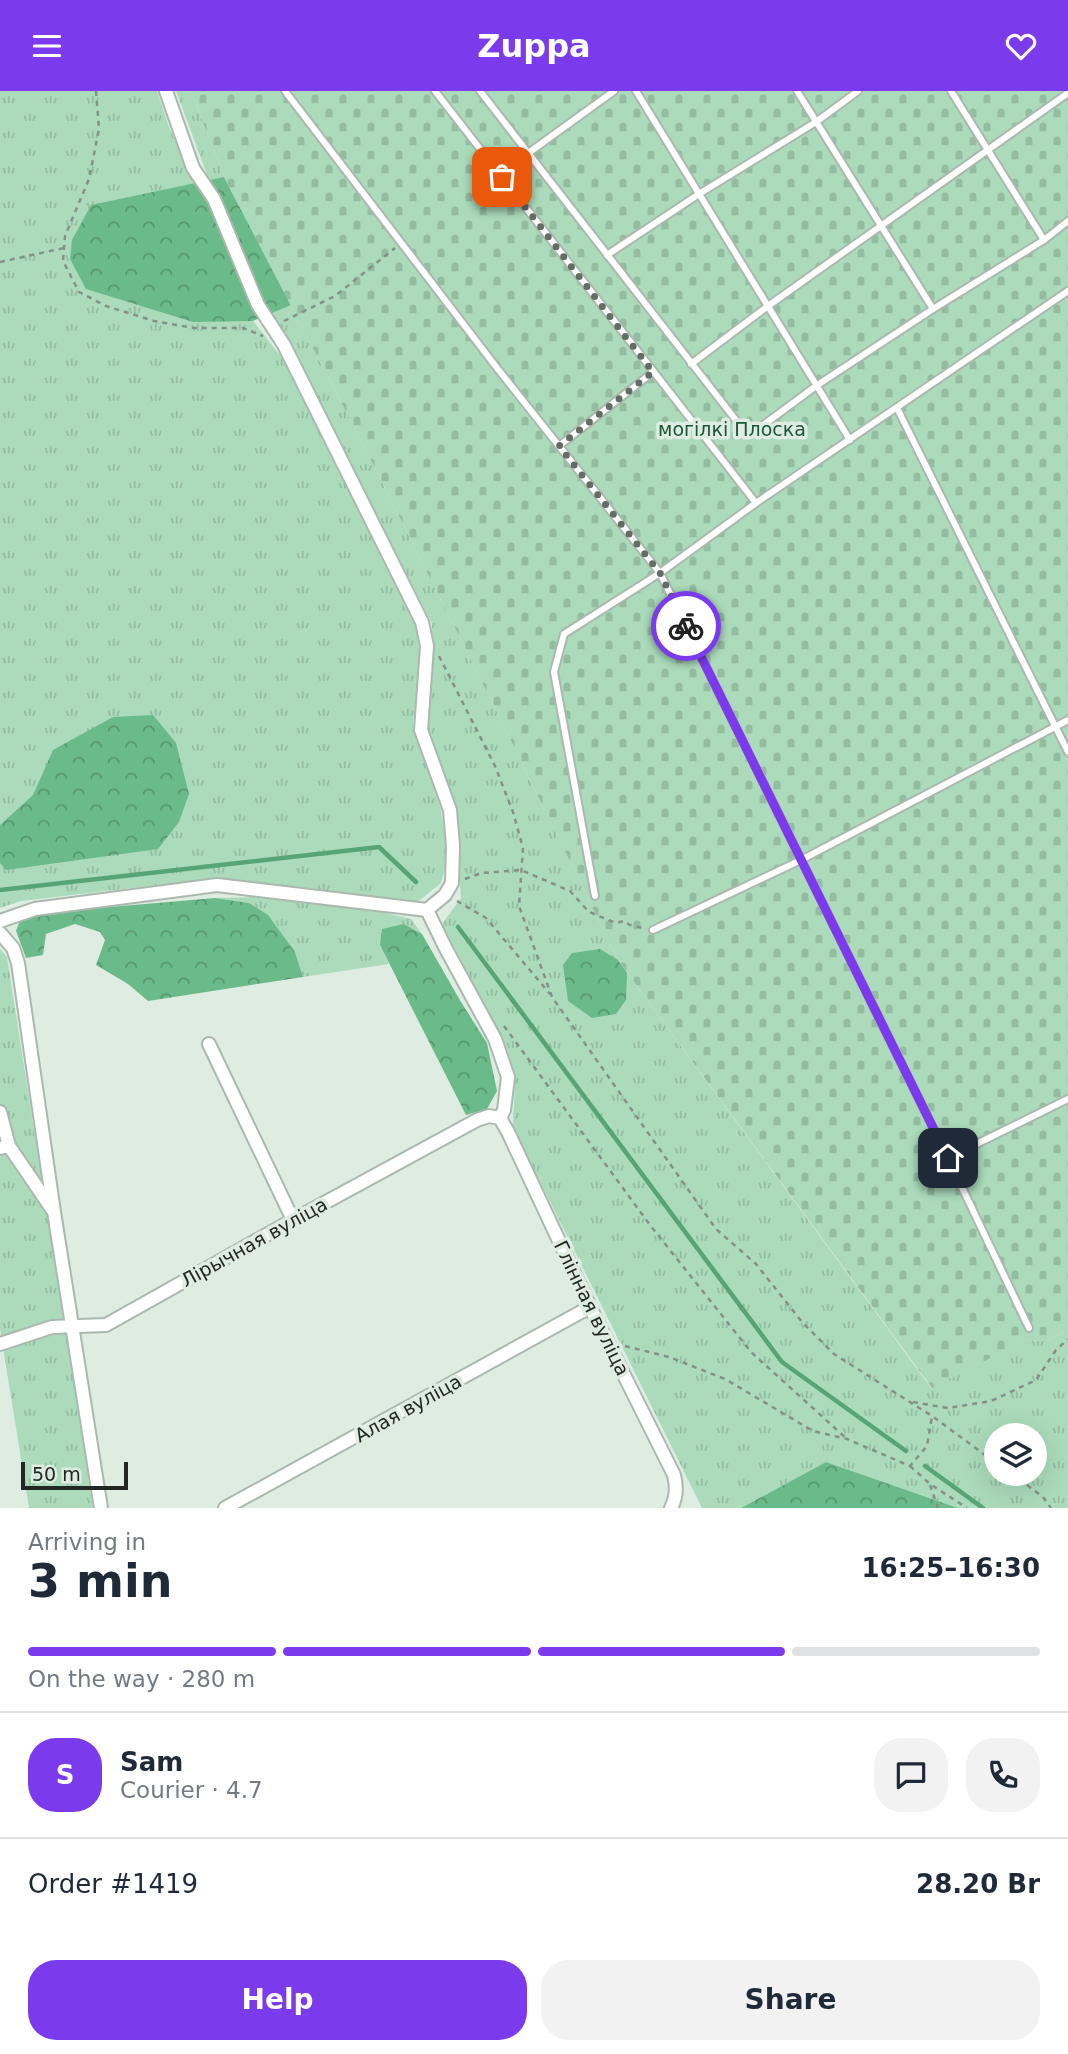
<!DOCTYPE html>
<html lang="en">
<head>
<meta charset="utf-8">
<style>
  body { margin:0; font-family:"DejaVu Sans",sans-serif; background:#f2f2f3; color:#1f2937; height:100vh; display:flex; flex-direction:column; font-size:26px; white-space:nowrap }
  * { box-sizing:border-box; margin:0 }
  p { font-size:23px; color:#747a83 }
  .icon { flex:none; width:38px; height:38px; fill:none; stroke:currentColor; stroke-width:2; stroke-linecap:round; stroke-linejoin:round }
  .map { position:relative; height:1417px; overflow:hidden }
  .panel { display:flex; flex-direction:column; background:#fff; flex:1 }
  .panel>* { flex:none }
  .controls { position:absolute; left:984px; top:1332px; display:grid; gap:14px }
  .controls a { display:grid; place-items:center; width:63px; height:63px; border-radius:50%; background:#fff; box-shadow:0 7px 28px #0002; font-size:35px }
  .scale { position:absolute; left:21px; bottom:18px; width:107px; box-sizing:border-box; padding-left:7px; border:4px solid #222724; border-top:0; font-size:19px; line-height:24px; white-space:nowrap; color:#222724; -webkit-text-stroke:5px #deece2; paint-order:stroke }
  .pin { position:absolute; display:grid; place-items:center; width:60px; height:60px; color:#fff; margin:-30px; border-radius:14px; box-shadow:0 4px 10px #0006 }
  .courier { position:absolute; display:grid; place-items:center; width:70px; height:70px; margin:-35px; border:5px solid #7c3aed; border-radius:50%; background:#fff; color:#222; box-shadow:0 2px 9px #0007 }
  .head em { font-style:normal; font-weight:700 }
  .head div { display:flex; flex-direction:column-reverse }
  .head { display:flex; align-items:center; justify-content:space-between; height:119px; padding:0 28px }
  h1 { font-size:46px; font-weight:700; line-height:52px }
  .bar { display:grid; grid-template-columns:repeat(4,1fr); gap:10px 7px; align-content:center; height:84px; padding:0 28px }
  .bar i { height:9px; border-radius:5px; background:#e0e1e3 }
  .bar .selected { background:#7c3aed }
  .bar p { grid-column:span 4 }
  .line { display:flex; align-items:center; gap:18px; padding:0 28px; border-top:2px solid #e0e1e3 }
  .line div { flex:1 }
  .round { display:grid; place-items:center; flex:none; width:74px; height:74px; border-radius:28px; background:#f2f2f3 }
  .cta { display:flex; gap:14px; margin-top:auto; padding:14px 28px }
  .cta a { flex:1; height:80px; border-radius:28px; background:#7c3aed; color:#fff; font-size:28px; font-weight:700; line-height:80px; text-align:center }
  .cta a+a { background:#f2f2f3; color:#1f2937 }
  header { display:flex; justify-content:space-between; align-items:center; height:91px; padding:0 28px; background:#7c3aed; color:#fff; font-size:32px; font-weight:700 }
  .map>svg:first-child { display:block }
</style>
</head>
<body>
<header><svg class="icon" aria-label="menu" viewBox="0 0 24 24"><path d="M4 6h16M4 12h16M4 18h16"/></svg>Zuppa<svg class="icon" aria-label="heart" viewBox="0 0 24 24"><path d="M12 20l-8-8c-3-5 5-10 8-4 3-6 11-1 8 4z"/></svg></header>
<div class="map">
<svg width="1068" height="1417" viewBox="0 0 1068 1417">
  <defs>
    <pattern id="grass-tufts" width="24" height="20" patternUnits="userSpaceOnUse" patternTransform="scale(1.75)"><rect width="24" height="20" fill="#abdbbb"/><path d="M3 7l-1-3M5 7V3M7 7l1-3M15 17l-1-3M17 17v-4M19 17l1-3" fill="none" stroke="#93bca1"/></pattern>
    <pattern id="forest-crowns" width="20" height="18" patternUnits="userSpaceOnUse" patternTransform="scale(1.75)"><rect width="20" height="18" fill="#6bba89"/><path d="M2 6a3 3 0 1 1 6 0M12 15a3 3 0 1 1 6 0" fill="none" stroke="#589770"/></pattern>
    <pattern id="cemetery-stones" width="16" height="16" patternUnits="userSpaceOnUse" patternTransform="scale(1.75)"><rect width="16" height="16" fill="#abdbbb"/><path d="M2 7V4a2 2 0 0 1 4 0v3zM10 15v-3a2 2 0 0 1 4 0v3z" fill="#93bca1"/></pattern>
  </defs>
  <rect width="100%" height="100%" fill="#deece2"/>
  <g fill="url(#grass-tufts)" fill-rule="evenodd">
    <polygon points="0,0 157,0 169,36 253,230 284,269 417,532 420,573 413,631 441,719 448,767 441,792 420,809 414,811 208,788 21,810 0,817"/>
    <path d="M176 0H191L224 86 369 365 499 625 618 869 931 1297 1026 1249 1045 1250 1068 1239V1417H958L826 1371 741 1417H702L513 1036 515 986 506 955 442 833 461 807 459 778 460 754 456 718 427 633 433 576 432 533 297 265 272 222 209 89ZM996 1344H1034V1382H996Z"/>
    <polygon points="254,806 381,821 411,828 422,843 404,833 380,854 389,873 303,886 295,861 249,812 215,807"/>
    <polygon points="0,858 7,866 93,1417 29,1417 0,1238"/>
  </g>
  <g fill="url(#forest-crowns)">
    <polygon points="224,86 291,214 253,230 193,231 86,198 70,168 72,149 91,114"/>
    <polygon points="153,624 176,652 189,703 179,731 158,758 6,779 0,772 0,734 33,704 53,659 113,626"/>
    <polygon points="215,807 249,812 268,824 295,861 303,886 148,910 128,893 96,874 105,849 100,841 75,833 46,843 43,864 26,867 16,840 21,827 40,822"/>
    <polygon points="404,833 422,843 461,911 487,952 497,1000 487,1018 466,1024 380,854 382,838"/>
    <polygon points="600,858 618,869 627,882 626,909 616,923 592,927 568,910 563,874 572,862"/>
    <polygon points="826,1371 958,1417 741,1417"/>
  </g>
  <polygon fill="url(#cemetery-stones)" points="191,0 1068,0 1068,1239 1045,1250 1026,1249 932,1297 618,869 499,625 369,365 224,86"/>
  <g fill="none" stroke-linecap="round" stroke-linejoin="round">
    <g stroke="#57a576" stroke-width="4.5">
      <polyline points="0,799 379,756 416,791"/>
      <polyline points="458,836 782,1271 906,1360"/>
      <polyline points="925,1375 983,1417"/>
    </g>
    <defs>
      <g id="lane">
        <polyline points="285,0 497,277 660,482 564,543 554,581 595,805"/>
        <polyline points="435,0 756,412"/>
        <polyline points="480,0 742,337 762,335 816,295 933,218 1044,149 1068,130"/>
        <polyline points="636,0 850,349"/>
        <polyline points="797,0 933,218"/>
        <polyline points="951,0 1044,149"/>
        <polyline points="527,63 614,0"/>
        <polyline points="607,164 699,103 816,31 858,0"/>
        <polyline points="691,273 768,215 1068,2"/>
        <polyline points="897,317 1068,661"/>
        <polyline points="559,355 653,281"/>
        <polyline points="653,839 801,769 1068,629"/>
        <polyline points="948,1067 1068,1008"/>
        <polyline points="1029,1237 948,1067 660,482 756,412 1068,200"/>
      </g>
      <g id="street">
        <polyline points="166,0 193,77 214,108 258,214 284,254 422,531 427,555 421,639 450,719 453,755 452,792 445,804 427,819 445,856 495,948 508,986 504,1019 500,1027"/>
        <polyline points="0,830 35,818 217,794 427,819"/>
        <polyline points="0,842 13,857 18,872 54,1121 101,1417"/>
        <polyline points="209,953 293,1129"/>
        <polyline points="0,1021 9,1055"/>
        <path d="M500 1027 508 1041 590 1216 674 1384C677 1396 677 1406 671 1417"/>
        <polyline points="0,1057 9,1055 52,1118"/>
        <polyline points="0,1253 52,1236 106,1234 293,1129 477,1029 489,1025 500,1027"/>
        <polyline points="225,1417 590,1216"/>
      </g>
    </defs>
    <use href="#lane" stroke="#abb8af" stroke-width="10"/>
    <use href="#street" stroke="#abb8af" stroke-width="16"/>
    <g stroke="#869089" stroke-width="2.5" stroke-dasharray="5 5" stroke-linecap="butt">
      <polyline points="96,0 99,38 89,88 65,145 63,170 79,201 106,215 154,230 194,237 243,237 263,245"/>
      <polyline points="0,171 64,157"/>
      <polyline points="284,230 335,205 395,157"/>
      <polyline points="439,565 495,675 513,721 523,757 519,815 552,906 716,1138 756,1173 802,1231 834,1263 932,1325 996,1372"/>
      <polyline points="465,788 481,782 521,779 570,800 588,820 596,824 616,832 624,830 630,834 643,837"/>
      <polyline points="457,810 486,827 550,903"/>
      <polyline points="504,935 650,1134 751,1261 847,1348"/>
      <polyline points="625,1255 669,1266 725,1288 813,1340 847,1348 910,1375 927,1355 932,1325"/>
      <polyline points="913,1311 948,1317 991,1310 1036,1289 1056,1259 1068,1248"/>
      <polyline points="910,1375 930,1393 967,1417"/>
      <polyline points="1011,1382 1043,1406 1051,1417"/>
      <polyline points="930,1394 938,1417"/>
    </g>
    <use href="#lane" stroke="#fff" stroke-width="6"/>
    <use href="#street" stroke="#fff" stroke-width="12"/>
  </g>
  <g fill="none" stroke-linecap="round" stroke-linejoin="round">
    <polyline stroke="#646c66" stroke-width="7" stroke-dasharray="0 12.6" points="502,86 653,281 559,355 660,482 686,535"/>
    <polyline stroke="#7c3aed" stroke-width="9" points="686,535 948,1067"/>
  </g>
  <g text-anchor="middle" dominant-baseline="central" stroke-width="7" stroke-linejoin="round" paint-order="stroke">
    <g font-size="19" fill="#1a5534" stroke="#deece2">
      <text x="732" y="338">могілкі Плоска</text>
    </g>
    <g font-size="19" fill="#222724" stroke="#deece2">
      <text transform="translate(254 1151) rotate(-29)">Лірычная вуліца</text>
      <text transform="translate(592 1217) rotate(64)">Глінная вуліца</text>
      <text transform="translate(408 1317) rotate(-29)">Алая вуліца</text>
    </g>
  </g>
</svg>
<div class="controls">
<a><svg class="icon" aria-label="layers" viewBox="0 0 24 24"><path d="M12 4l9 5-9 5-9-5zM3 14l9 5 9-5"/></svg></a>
</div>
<div class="scale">50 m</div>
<div class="pin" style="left:502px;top:86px;background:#ea580c"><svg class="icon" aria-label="bag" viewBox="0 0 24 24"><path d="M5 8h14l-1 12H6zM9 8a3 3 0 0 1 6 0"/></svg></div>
<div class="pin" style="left:948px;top:1067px;background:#1f2937"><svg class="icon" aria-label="home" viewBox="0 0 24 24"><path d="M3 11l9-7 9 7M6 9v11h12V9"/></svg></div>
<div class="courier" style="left:686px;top:535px"><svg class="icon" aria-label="bike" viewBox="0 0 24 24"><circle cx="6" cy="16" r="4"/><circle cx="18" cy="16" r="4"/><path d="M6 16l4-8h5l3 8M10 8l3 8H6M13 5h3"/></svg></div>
</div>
<section class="panel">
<div class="head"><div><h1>3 min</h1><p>Arriving in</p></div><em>16:25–16:30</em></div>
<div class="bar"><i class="selected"></i><i class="selected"></i><i class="selected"></i><i></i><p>On the way · 280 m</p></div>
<div class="line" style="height:126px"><b class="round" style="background:#7c3aed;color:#fff">S</b><div><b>Sam</b><p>Courier · 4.7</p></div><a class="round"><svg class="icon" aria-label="chat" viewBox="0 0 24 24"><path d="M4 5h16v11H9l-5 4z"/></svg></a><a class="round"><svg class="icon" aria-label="phone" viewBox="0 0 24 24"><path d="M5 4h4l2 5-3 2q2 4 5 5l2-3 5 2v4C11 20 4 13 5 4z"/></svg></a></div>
<div class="line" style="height:91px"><div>Order #1419</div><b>28.20 Br</b></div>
<div class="cta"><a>Help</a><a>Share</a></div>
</section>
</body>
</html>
